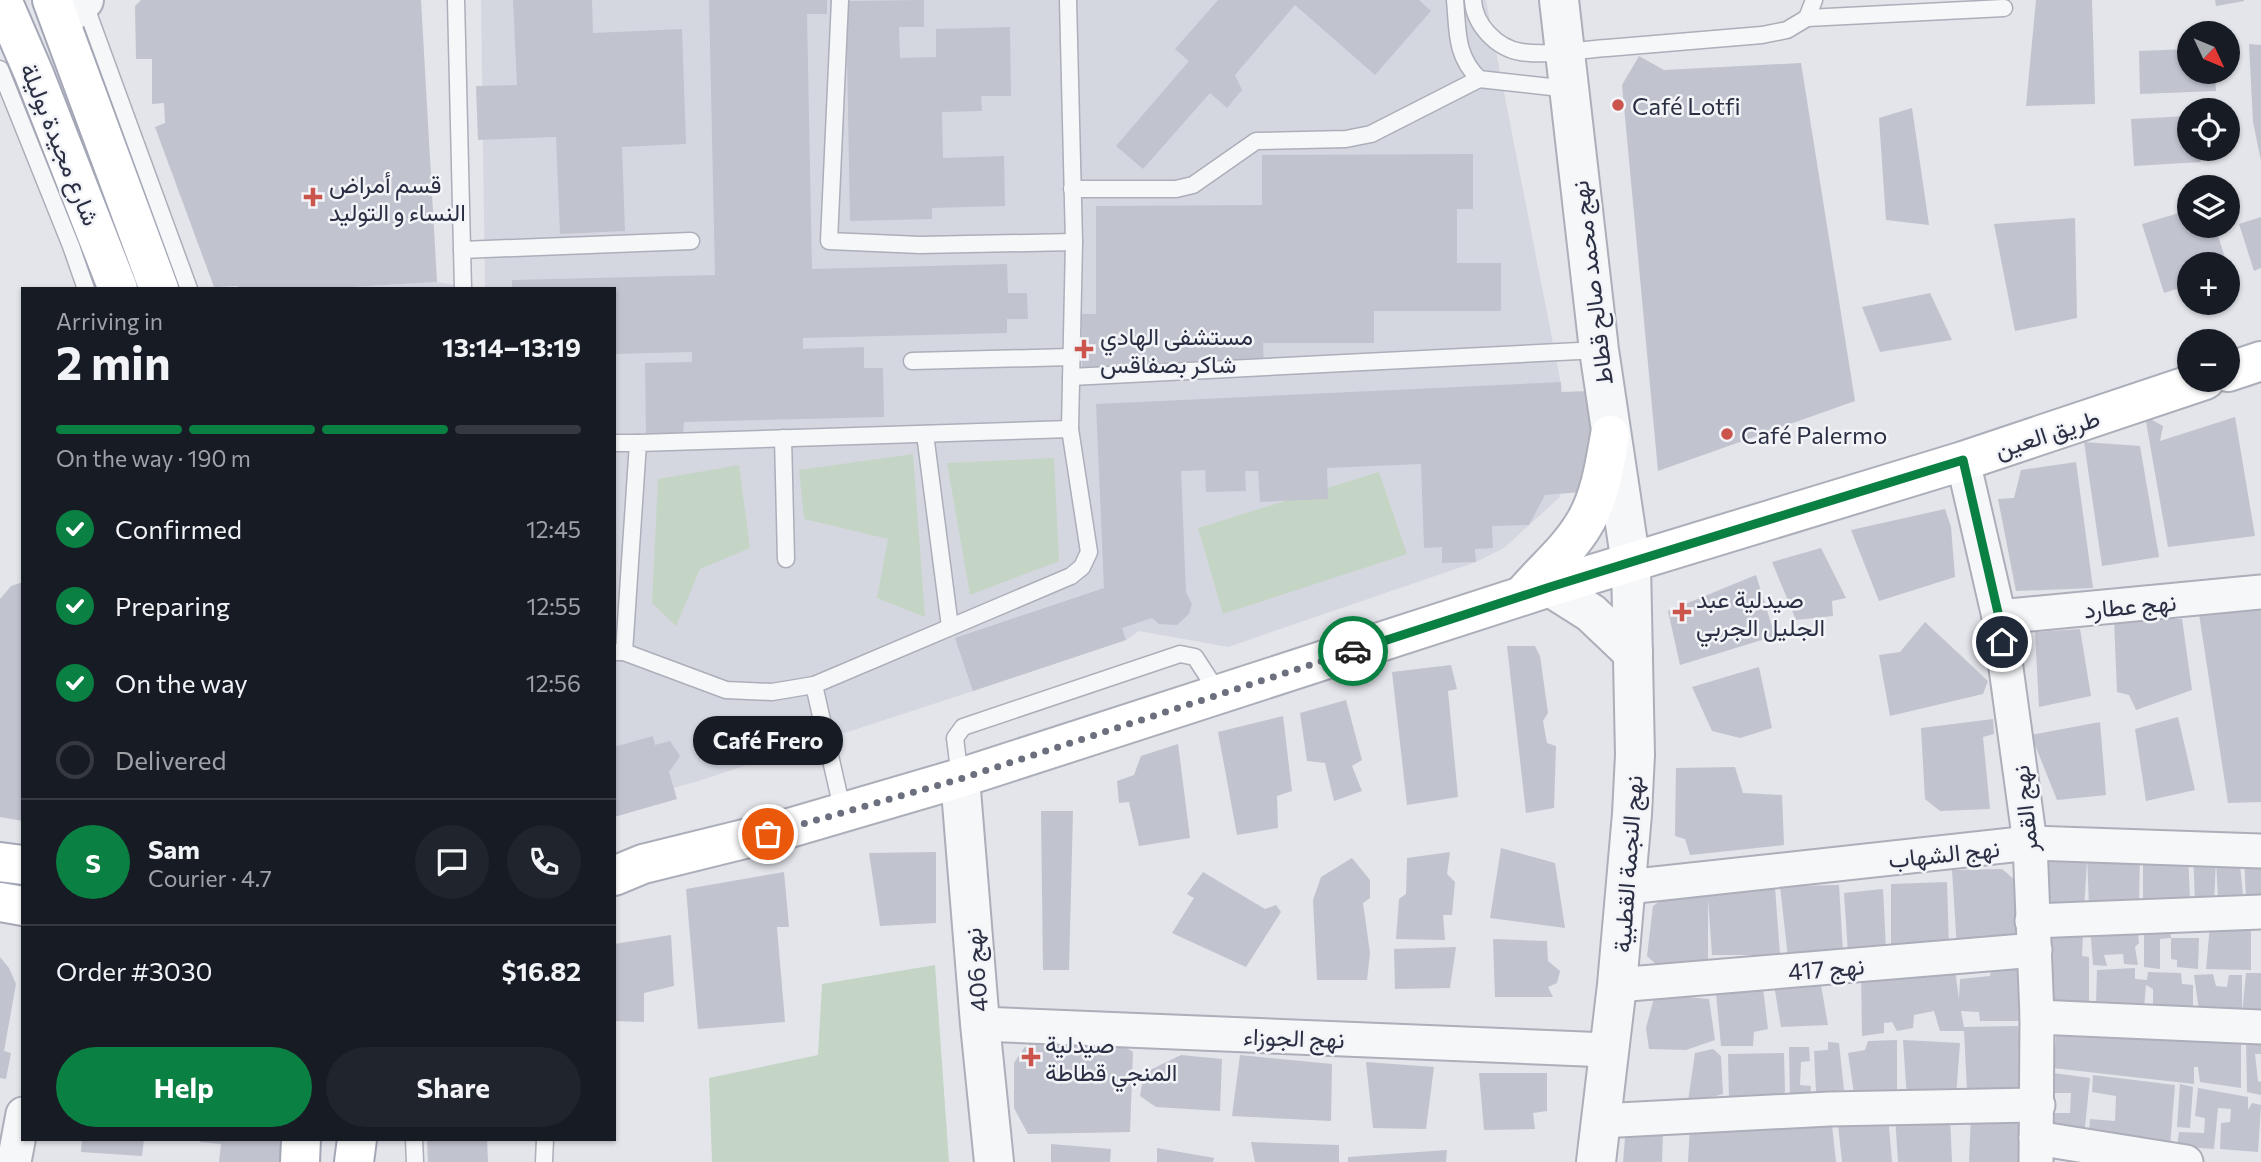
<!DOCTYPE html>
<html lang="en">
<head>
<meta charset="utf-8">
<style>
  body { margin:0; font-family:Commissioner,Vazirmatn,sans-serif; background:#20242c; color:#f1f3f6; height:100vh; display:flex; flex-direction:column; font-size:26px; white-space:nowrap }
  * { box-sizing:border-box; margin:0 }
  p { font-size:23px; color:#9ea1a6 }
  .icon { flex:none; width:38px; height:38px; fill:none; stroke:currentColor; stroke-width:2; stroke-linecap:round; stroke-linejoin:round }
  .map { position:relative; flex:1; overflow:hidden }
  .drawer { position:absolute; left:21px; top:287px; width:595px; height:854px; display:flex; flex-direction:column; background:#171b24; border-radius:0px; box-shadow:0 2px 5px #0004 }
  .drawer>* { flex:none }
  .needle { width:46px; rotate:134deg }
  .tools { position:absolute; left:2177px; top:21px; display:grid; gap:14px }
  .tools a { display:grid; place-items:center; width:63px; height:63px; border-radius:50%; background:#171b24; box-shadow:0 2px 5px #0004; font-size:35px }
  .pin { position:absolute; display:grid; place-items:center; width:60px; height:60px; color:#fff; margin:-30px; border:4px solid #fff; border-radius:50%; box-shadow:0 2px 7px #0007 }
  .courier { position:absolute; display:grid; place-items:center; width:70px; height:70px; margin:-35px; border:5px solid #0b8043; border-radius:50%; background:#fff; color:#222; box-shadow:0 2px 9px #0007 }
  .bubble { position:absolute; height:49px; border-radius:24px; background:#171b24; box-shadow:0 2px 5px #0004; font-size:23px; font-weight:700; line-height:49px; text-align:center }
  .summary em { font-style:normal; font-weight:700 }
  .summary div { display:flex; flex-direction:column-reverse }
  .summary { display:flex; align-items:center; justify-content:space-between; height:119px; padding:0 35px }
  h1 { font-size:46px; font-weight:700; line-height:52px }
  .bar { display:grid; grid-template-columns:repeat(4,1fr); gap:10px 7px; align-content:center; height:84px; padding:0 35px }
  .bar i { height:9px; border-radius:5px; background:#363941 }
  .bar .current { background:#0b8043 }
  .bar p { grid-column:span 4 }
  .line { display:flex; align-items:center; gap:18px; padding:0 35px; border-top:2px solid #363941 }
  .line div { flex:1 }
  .round { display:grid; place-items:center; flex:none; width:74px; height:74px; border-radius:37px; background:#20242c }
  ol { padding:0 35px; list-style:none }
  li { display:flex; align-items:center; gap:21px; height:77px }
  li p { margin-inline-start:auto }
  li .icon { padding:7px; border-radius:50%; background:#0b8043; color:#fff; stroke-width:4 }
  li:last-child { color:#9ea1a6 }
  li i { width:38px; height:38px; border:4px solid #363941; border-radius:50% }
  .action { display:flex; gap:14px; margin-top:auto; padding:14px 35px }
  .action a { flex:1; height:80px; border-radius:42px; background:#0b8043; color:#fff; font-size:28px; font-weight:700; line-height:80px; text-align:center }
  .action a+a { background:#20242c; color:#f1f3f6 }
  .map>svg:first-child { display:block }
</style>
</head>
<body>
<div class="map">
<svg width="2261" height="1162" viewBox="0 0 2261 1162">
  <rect width="100%" height="100%" fill="#e3e5eb"/>
  <g fill="#d5d7e0">
    <polygon points="481,0 1486,0 1566,410 1560,497 1504,548 1476,562 1228,647 1139,631 1126,640 973,691 695,782 614,804 614,289 485,289"/>
    <polygon points="437,282 478,289 318,289"/>
  </g>
  <g fill="#c5d5c5">
    <polygon points="913,454 925,617 877,598 888,539 804,519 799,470"/>
    <polygon points="1054,458 1059,561 970,595 947,463"/>
    <polygon points="739,465 750,548 700,569 676,626 652,603 658,479"/>
    <polygon points="1379,472 1407,554 1223,614 1198,528"/>
    <polygon points="935,965 949,1162 712,1162 709,1078 818,1055 822,984"/>
  </g>
  <g fill="#c1c3ce">
    <polygon points="141,0 421,0 437,282 318,289 238,289 238,286 214,287 155,127 165,123 164,103 152,104 152,59 136,59 135,6"/>
    <polygon points="513,0 592,0 593,33 682,29 686,144 622,147 625,231 560,234 556,137 478,140 476,86 517,85"/>
    <polygon points="709,0 827,0 827,14 807,14 812,269 1007,264 1008,293 1027,293 1028,319 1007,319 1007,333 803,338 803,349 864,347 864,368 883,368 884,417 684,422 683,435 646,436 645,363 692,362 692,352 614,354 614,289 512,289 512,280 715,275"/>
    <polygon points="924,0 924,27 899,27 900,58 936,57 936,29 1010,27 1011,96 981,96 982,111 942,112 943,158 1004,156 1005,206 932,208 932,219 850,221 846,1"/>
    <polygon points="1218,0 1419,0 1431,11 1375,75 1295,5 1235,75 1242,90 1227,108 1210,93 1143,169 1116,146 1189,61 1175,49"/>
    <polygon points="2036,0 2092,0 2095,104 2026,106"/>
    <polygon points="2215,0 2244,0 2244,1 2216,6"/>
    <polygon points="2249,44 2261,45 2261,161 2253,122"/>
    <polygon points="2189,49 2189,72 2215,72 2216,91 2140,94 2139,51"/>
    <polygon points="1639,56 1664,70 1801,63 1855,401 1658,471 1622,85"/>
    <polygon points="1912,108 1929,225 1886,220 1879,118"/>
    <polygon points="2189,116 2189,149 2201,149 2201,162 2134,166 2131,119"/>
    <polygon points="1473,154 1473,209 1457,209 1457,263 1501,263 1501,311 1374,311 1374,343 1263,343 1264,366 1082,367 1082,314 1096,314 1096,206 1262,205 1262,155"/>
    <polygon points="2189,210 2189,226 2215,226 2227,264 2189,264 2189,285 2164,293 2142,224"/>
    <polygon points="2261,217 2261,268 2254,271 2239,224"/>
    <polygon points="2075,218 2077,318 2015,331 1994,224"/>
    <polygon points="1930,293 1952,340 1880,352 1862,307"/>
    <polygon points="1561,382 1561,392 1589,391 1592,463 1581,492 1545,495 1529,525 1492,526 1493,548 1475,549 1476,562 1442,563 1442,547 1424,548 1421,464 1327,468 1328,499 1260,502 1258,471 1245,471 1246,491 1206,492 1205,470 1181,471 1186,592 1192,604 1189,614 1177,625 1159,624 1152,618 1122,628 1126,640 973,691 955,638 1104,588 1096,404"/>
    <polygon points="2145,416 2163,426 2160,441 2235,417 2255,536 2168,547"/>
    <polygon points="2084,442 2140,446 2159,557 2102,566"/>
    <polygon points="2076,462 2093,588 2016,591 1998,499 2014,498 2021,470"/>
    <polygon points="1945,509 1951,527 1955,577 1879,601 1851,530"/>
    <polygon points="1821,548 1846,598 1832,601 1833,616 1796,620 1772,562"/>
    <polygon points="1756,575 1775,636 1680,665 1668,611"/>
    <polygon points="23,582 23,821 0,817 0,599 11,586"/>
    <polygon points="2261,610 2261,802 2228,803 2199,614"/>
    <polygon points="2114,618 2182,619 2192,690 2136,710 2129,695 2117,692"/>
    <polygon points="1925,622 1988,681 1983,694 1890,716 1879,655 1900,652"/>
    <polygon points="2080,629 2091,696 2039,707 2035,632"/>
    <polygon points="1507,646 1535,646 1540,656 1548,713 1543,721 1547,743 1556,746 1554,808 1526,813"/>
    <polygon points="1451,665 1457,689 1448,691 1458,797 1407,805 1392,672"/>
    <polygon points="1759,667 1772,728 1740,738 1712,731 1692,687"/>
    <polygon points="1346,700 1362,760 1352,766 1362,791 1334,801 1325,763 1307,761 1300,713"/>
    <polygon points="1283,716 1292,791 1277,796 1278,828 1237,835 1218,732"/>
    <polygon points="2178,717 2195,790 2146,801 2135,729"/>
    <polygon points="1993,719 1994,734 1983,737 1990,809 1940,811 1925,799 1921,728"/>
    <polygon points="2100,722 2106,795 2057,800 2031,735"/>
    <polygon points="653,736 655,745 670,741 680,756 669,772 677,799 614,817 614,747"/>
    <polygon points="1178,744 1190,838 1139,846 1129,802 1119,803 1117,781 1134,775 1141,756"/>
    <polygon points="1735,767 1743,793 1782,795 1784,845 1690,855 1685,839 1675,836 1676,768"/>
    <polygon points="1041,811 1073,811 1069,970 1043,970"/>
    <polygon points="1501,848 1555,863 1565,928 1490,918"/>
    <polygon points="936,852 936,923 880,926 869,853"/>
    <polygon points="1450,852 1447,874 1455,882 1452,915 1443,915 1445,940 1396,939 1399,899 1406,894 1407,858"/>
    <polygon points="2143,852 2188,854 2190,899 2143,901"/>
    <polygon points="2193,852 2239,854 2243,896 2218,899 2216,860 2214,904 2195,903"/>
    <polygon points="2140,853 2139,902 2089,906 2087,854"/>
    <polygon points="2244,854 2261,855 2261,904 2246,901"/>
    <polygon points="1352,858 1370,880 1370,898 1363,903 1370,953 1367,980 1317,980 1313,900 1321,877"/>
    <polygon points="2040,860 2087,861 2084,910 2044,913"/>
    <polygon points="2002,869 2016,881 2020,941 1957,949 1952,870"/>
    <polygon points="784,872 789,927 777,927 785,1022 698,1029 686,889"/>
    <polygon points="1203,872 1265,909 1276,905 1281,912 1246,967 1172,933 1194,898 1187,894"/>
    <polygon points="1947,882 1949,949 1891,953 1891,884"/>
    <polygon points="1839,885 1843,953 1788,958 1780,886"/>
    <polygon points="1775,887 1780,955 1712,955 1708,898 1708,963 1659,967 1647,956 1653,906 1678,888"/>
    <polygon points="1883,889 1886,950 1848,953 1844,893"/>
    <polygon points="2169,921 2171,938 2160,939 2160,969 2144,967 2144,923"/>
    <polygon points="2251,923 2251,970 2206,969 2210,925"/>
    <polygon points="2137,924 2139,943 2135,947 2138,965 2124,964 2123,954 2104,955 2107,966 2093,965 2090,926"/>
    <polygon points="2047,931 2083,934 2082,956 2089,957 2089,1008 2055,1005 2048,993"/>
    <polygon points="671,935 674,986 644,993 644,1022 614,1021 614,944"/>
    <polygon points="2171,938 2199,938 2198,969 2177,967 2177,960 2171,959"/>
    <polygon points="1493,939 1547,941 1548,961 1560,971 1557,983 1548,987 1553,997 1495,997"/>
    <polygon points="1456,947 1450,988 1395,989 1394,949"/>
    <polygon points="0,957 9,968 16,984 4,1051 11,1053 6,1079 0,1078"/>
    <polygon points="2018,959 2024,1021 1980,1021 1979,1012 1961,1011 1964,1027 2018,1026 2025,1078 2015,1090 1967,1091 1964,1031 1940,1031 1934,1011 1914,1015 1913,1028 1897,1031 1892,1022 1884,1023 1884,1033 1862,1036 1861,974 1955,970 1959,999 1960,979 1990,976 1992,961"/>
    <polygon points="2135,968 2135,979 2147,980 2148,972 2181,973 2182,984 2193,985 2193,1015 2153,1013 2153,989 2146,985 2144,1008 2096,1007 2097,970"/>
    <polygon points="2246,973 2261,973 2261,1019 2199,1011 2194,975 2213,974 2216,986 2227,987 2229,975 2242,975 2242,1014"/>
    <polygon points="1819,974 1828,1025 1781,1027 1773,979"/>
    <polygon points="1762,980 1768,1029 1754,1032 1753,1046 1721,1046 1715,982"/>
    <polygon points="1655,994 1709,999 1715,1040 1686,1050 1649,1049 1646,1028"/>
    <polygon points="2057,1028 2241,1032 2241,1088 2200,1082 2198,1067 2194,1067 2194,1084 2053,1068"/>
    <polygon points="2246,1038 2261,1041 2261,1054 2255,1054 2258,1081 2261,1082 2261,1095 2247,1092"/>
    <polygon points="1038,1039 1116,1041 1133,1052 1130,1132 1028,1134 1014,1108 1014,1063 1024,1048"/>
    <polygon points="1897,1040 1897,1092 1854,1094 1848,1053 1865,1050 1868,1041"/>
    <polygon points="1903,1040 1960,1043 1956,1097 1907,1099"/>
    <polygon points="1828,1042 1839,1043 1844,1090 1823,1093 1816,1092 1814,1051 1828,1050"/>
    <polygon points="1789,1047 1809,1047 1810,1061 1801,1062 1800,1085 1811,1086 1810,1098 1790,1098"/>
    <polygon points="1713,1049 1721,1056 1723,1094 1712,1097 1710,1103 1687,1108 1695,1053"/>
    <polygon points="1784,1053 1785,1091 1782,1096 1729,1100 1728,1054"/>
    <polygon points="1181,1055 1222,1059 1220,1111 1156,1107 1140,1096 1144,1073"/>
    <polygon points="1240,1055 1332,1064 1331,1121 1232,1116"/>
    <polygon points="1366,1062 1434,1067 1426,1129 1373,1128"/>
    <polygon points="2046,1072 2090,1078 2084,1137 2045,1134 2047,1113 2070,1113 2071,1093 2047,1093"/>
    <polygon points="1479,1073 1547,1073 1547,1111 1533,1113 1535,1129 1484,1130"/>
    <polygon points="2093,1075 2175,1085 2170,1147 2089,1135 2090,1119 2115,1121 2116,1096 2092,1092"/>
    <polygon points="2180,1084 2193,1087 2190,1128 2177,1127"/>
    <polygon points="2198,1088 2248,1097 2248,1110 2252,1103 2261,1105 2258,1152 2220,1149 2221,1123 2230,1122 2231,1109 2218,1108 2214,1149 2177,1146 2179,1132 2204,1133 2205,1118 2195,1116"/>
    <polygon points="1971,1114 2027,1119 2026,1162 1969,1162"/>
    <polygon points="1831,1115 1836,1162 1688,1162 1690,1125"/>
    <polygon points="1837,1115 1888,1115 1892,1162 1842,1162"/>
    <polygon points="1895,1116 1950,1116 1952,1162 1898,1162"/>
    <polygon points="1626,1126 1663,1131 1662,1162 1623,1162"/>
    <polygon points="82,1139 144,1139 142,1156 81,1152"/>
    <polygon points="200,1139 287,1139 285,1162 219,1162 221,1144 200,1142"/>
    <polygon points="427,1139 487,1139 488,1162 428,1162"/>
    <polygon points="1251,1142 1339,1145 1339,1162 1255,1162"/>
    <polygon points="1051,1144 1111,1149 1110,1162 1051,1162"/>
    <polygon points="1157,1148 1214,1158 1213,1162 1157,1162"/>
    <polygon points="1447,1150 1446,1162 1348,1162 1348,1157"/>
  </g>
  <g fill="none" stroke-linecap="round" stroke-linejoin="round">
    <defs>
      <g id="service">
        <polyline points="456,0 463,289"/>
        <polyline points="840,0 829,241 920,245 1074,242"/>
        <path d="M1455 0C1458 31 1455 55 1479 79L1569 89"/>
        <path d="M1473 0C1474 24 1496 48 1521 52 1548 56 1579 50 1607 48 1659 44 1710 39 1762 35L1787 30 1807 18 1814 0"/>
        <polyline points="84,2 189,289"/>
        <polyline points="1807,18 2004,8"/>
        <polyline points="0,69 71,246 86,289"/>
        <polyline points="1072,189 1176,189 1193,185 1256,141 1346,139 1371,134 1479,79"/>
        <polyline points="462,250 691,241"/>
        <polyline points="912,361 1071,357"/>
        <polyline points="1071,377 1599,350"/>
        <polyline points="925,434 950,627"/>
        <polyline points="783,438 786,559"/>
        <polyline points="614,443 638,443"/>
        <polyline points="614,652 624,652 638,443 1070,429 1074,242 1068,0"/>
        <polyline points="624,652 726,690 772,692 814,685"/>
        <polyline points="960,778 955,738 963,727 1180,654 1195,657 1219,694"/>
        <polyline points="843,813 814,685 1071,576 1082,567 1089,552 1070,429"/>
        <polyline points="414,1139 415,1162"/>
        <polyline points="544,1162 545,1139"/>
      </g>
      <g id="minor">
        <polyline points="1963,461 1999,617 2030,843 2037,1017 2036,1162"/>
        <polyline points="1999,617 2261,592"/>
        <polyline points="1627,887 2030,843 2261,851"/>
        <polyline points="2032,921 2261,912"/>
        <polyline points="1617,985 2035,950"/>
        <polyline points="2037,1017 2261,1027"/>
        <polyline points="980,1024 1608,1050"/>
        <polyline points="1600,1121 1829,1109 2038,1105"/>
        <polyline points="2036,1138 2186,1162"/>
        <polyline points="14,1162 23,1114"/>
      </g>
      <g id="tertiary">
        <polyline points="1559,0 1599,350 1631,564 1635,755 1632,814 1617,985 1596,1162"/>
        <polyline points="61,21 84,0"/>
        <polyline points="1550,587 1591,613 1633,653"/>
        <polyline points="960,778 980,1024 994,1162"/>
      </g>
      <g id="secondary">
        <polyline points="2228,372 2261,361"/>
        <path d="M1523 595C1543 571 1568 551 1584 524 1600 498 1605 464 1610 435"/>
        <polyline points="614,876 643,864 793,827 960,778 1550,587 1963,461 2205,380"/>
      </g>
      <g id="primary">
        <polyline points="2,0 34,74 118,289"/>
        <polyline points="52,0 159,289"/>
        <polyline points="0,862 23,865"/>
        <polyline points="0,902 23,906"/>
        <polyline points="300,1162 301,1139"/>
        <polyline points="354,1162 357,1139"/>
      </g>
    </defs>
    <use href="#service" stroke="#acaeb9" stroke-width="19"/>
    <use href="#minor" stroke="#acaeb9" stroke-width="37"/>
    <use href="#tertiary" stroke="#acaeb9" stroke-width="42"/>
    <use href="#secondary" stroke="#acaeb9" stroke-width="42"/>
    <use href="#primary" stroke="#a3a7b6" stroke-width="42"/>
    <use href="#service" stroke="#f6f7f9" stroke-width="16"/>
    <use href="#minor" stroke="#f6f7f9" stroke-width="33"/>
    <use href="#tertiary" stroke="#f6f7f9" stroke-width="38"/>
    <use href="#secondary" stroke="#fff" stroke-width="38"/>
    <use href="#primary" stroke="#fff" stroke-width="38"/>
  </g>
  <g fill="none" stroke-linecap="round" stroke-linejoin="round">
    <polyline stroke="#6b6f7e" stroke-width="7" stroke-dasharray="0 12.6" points="768,834 960,779 1353,651"/>
    <polyline stroke="#0b8043" stroke-width="9" points="1353,651 1550,587 1963,460 1999,617 2002,642"/>
  </g>
  <g fill="#cb544d" stroke="#f3f4f8" stroke-width="2.5">
    <circle cx="1618" cy="105" r="7"/>
    <path d="M309.5 186.5h7v7h7v7h-7v7h-7v-7h-7v-7h7z"/>
    <path d="M1080.5 338.5h7v7h7v7h-7v7h-7v-7h-7v-7h7z"/>
    <circle cx="1727" cy="434" r="7"/>
    <path d="M1678.5 601.5h7v7h7v7h-7v7h-7v-7h-7v-7h7z"/>
    <path d="M1027.5 1046.5h7v7h7v7h-7v7h-7v-7h-7v-7h7z"/>
  </g>
  <g text-anchor="middle" dominant-baseline="central" stroke-width="5" stroke-linejoin="round" paint-order="stroke">
    <g font-size="24" fill="#2b2f43" stroke="#f3f4f8" text-anchor="start">
      <text x="1632" y="105">Café Lotfi</text>
      <text x="329" y="183">قسم أمراض<tspan x="329" dy="28">النساء و التوليد</tspan></text>
      <text x="1100" y="335">مستشفى الهادي<tspan x="1100" dy="28">شاكر بصفاقس</tspan></text>
      <text x="1741" y="434">Café Palermo</text>
      <text x="1696" y="598">صيدلية عبد<tspan x="1696" dy="28">الجليل الجربي</tspan></text>
      <text x="1045" y="1043">صيدلية<tspan x="1045" dy="28">المنجي قطاطة</tspan></text>
    </g>
    <g font-size="24" fill="#2b2f43" stroke="#f3f4f8">
      <text transform="translate(61 144) rotate(68)">شارع مجيدة بوليلة</text>
      <text transform="translate(1591 283) rotate(-97)">نهج محمد صالح قطاط</text>
      <text transform="translate(2047 433) rotate(-18)">طريق العين</text>
      <text transform="translate(2130 605) rotate(-5)">نهج عطارد</text>
      <text transform="translate(2024 809) rotate(-96)">نهج القمر</text>
      <text transform="translate(1944 853) rotate(-6)">نهج الشهاب</text>
      <text transform="translate(1627 864) rotate(-86)">نهج النجمة القطبية</text>
      <text transform="translate(1826 968) rotate(-5)">نهج 417</text>
      <text transform="translate(975 970) rotate(-95)">نهج 406</text>
      <text transform="translate(1294 1037) rotate(2)">نهج الجوزاء</text>
    </g>
  </g>
</svg>
<div class="tools">
<a><svg class="needle" viewBox="-14 -14 28 28"><path d="M0-13l5 13h-10z" fill="#e53935"/><path d="M0 13l5-13h-10z" fill="#9ea1a6"/></svg></a>
<a><svg class="icon" aria-label="locate" viewBox="0 0 24 24"><circle cx="12" cy="12" r="6"/><path d="M12 2v4M12 18v4M2 12h4M18 12h4"/></svg></a>
<a><svg class="icon" aria-label="layers" viewBox="0 0 24 24"><path d="M12 4l9 5-9 5-9-5zM3 14l9 5 9-5"/></svg></a>
<a>+</a>
<a>−</a>
</div>
<div class="pin" style="left:768px;top:834px;background:#ea580c"><svg class="icon" aria-label="bag" viewBox="0 0 24 24"><path d="M5 8h14l-1 12H6zM9 8a3 3 0 0 1 6 0"/></svg></div>
<div class="pin" style="left:2002px;top:642px;background:#1f2937"><svg class="icon" aria-label="home" viewBox="0 0 24 24"><path d="M3 11l9-7 9 7M6 9v11h12V9"/></svg></div>
<div class="courier" style="left:1353px;top:651px"><svg class="icon" aria-label="car" viewBox="0 0 24 24"><path d="M5 17H2v-5l4-1 3-4h7l3 4 3 1v5h-3M9 17h6M6 11h13"/><circle cx="7" cy="17" r="2"/><circle cx="17" cy="17" r="2"/></svg></div>
<div class="bubble" style="left:693px;top:716px;width:150px">Café Frero</div>
<section class="drawer">
<div class="summary"><div><h1>2 min</h1><p>Arriving in</p></div><em>13:14–13:19</em></div>
<div class="bar"><i class="current"></i><i class="current"></i><i class="current"></i><i></i><p>On the way · 190 m</p></div>
<ol>
<li><svg class="icon" aria-label="check" viewBox="0 0 24 24"><path d="M5 12l5 5 9-10"/></svg>Confirmed<p>12:45</p></li>
<li><svg class="icon" aria-label="check" viewBox="0 0 24 24"><path d="M5 12l5 5 9-10"/></svg>Preparing<p>12:55</p></li>
<li><svg class="icon" aria-label="check" viewBox="0 0 24 24"><path d="M5 12l5 5 9-10"/></svg>On the way<p>12:56</p></li>
<li><i></i>Delivered</li>
</ol>
<div class="line" style="height:126px"><b class="round" style="background:#0b8043;color:#fff">S</b><div><b>Sam</b><p>Courier · 4.7</p></div><a class="round"><svg class="icon" aria-label="chat" viewBox="0 0 24 24"><path d="M4 5h16v11H9l-5 4z"/></svg></a><a class="round"><svg class="icon" aria-label="phone" viewBox="0 0 24 24"><path d="M5 4h4l2 5-3 2q2 4 5 5l2-3 5 2v4C11 20 4 13 5 4z"/></svg></a></div>
<div class="line" style="height:91px"><div>Order #3030</div><b>$16.82</b></div>
<div class="action"><a>Help</a><a>Share</a></div>
</section>
</div>
</body>
</html>
